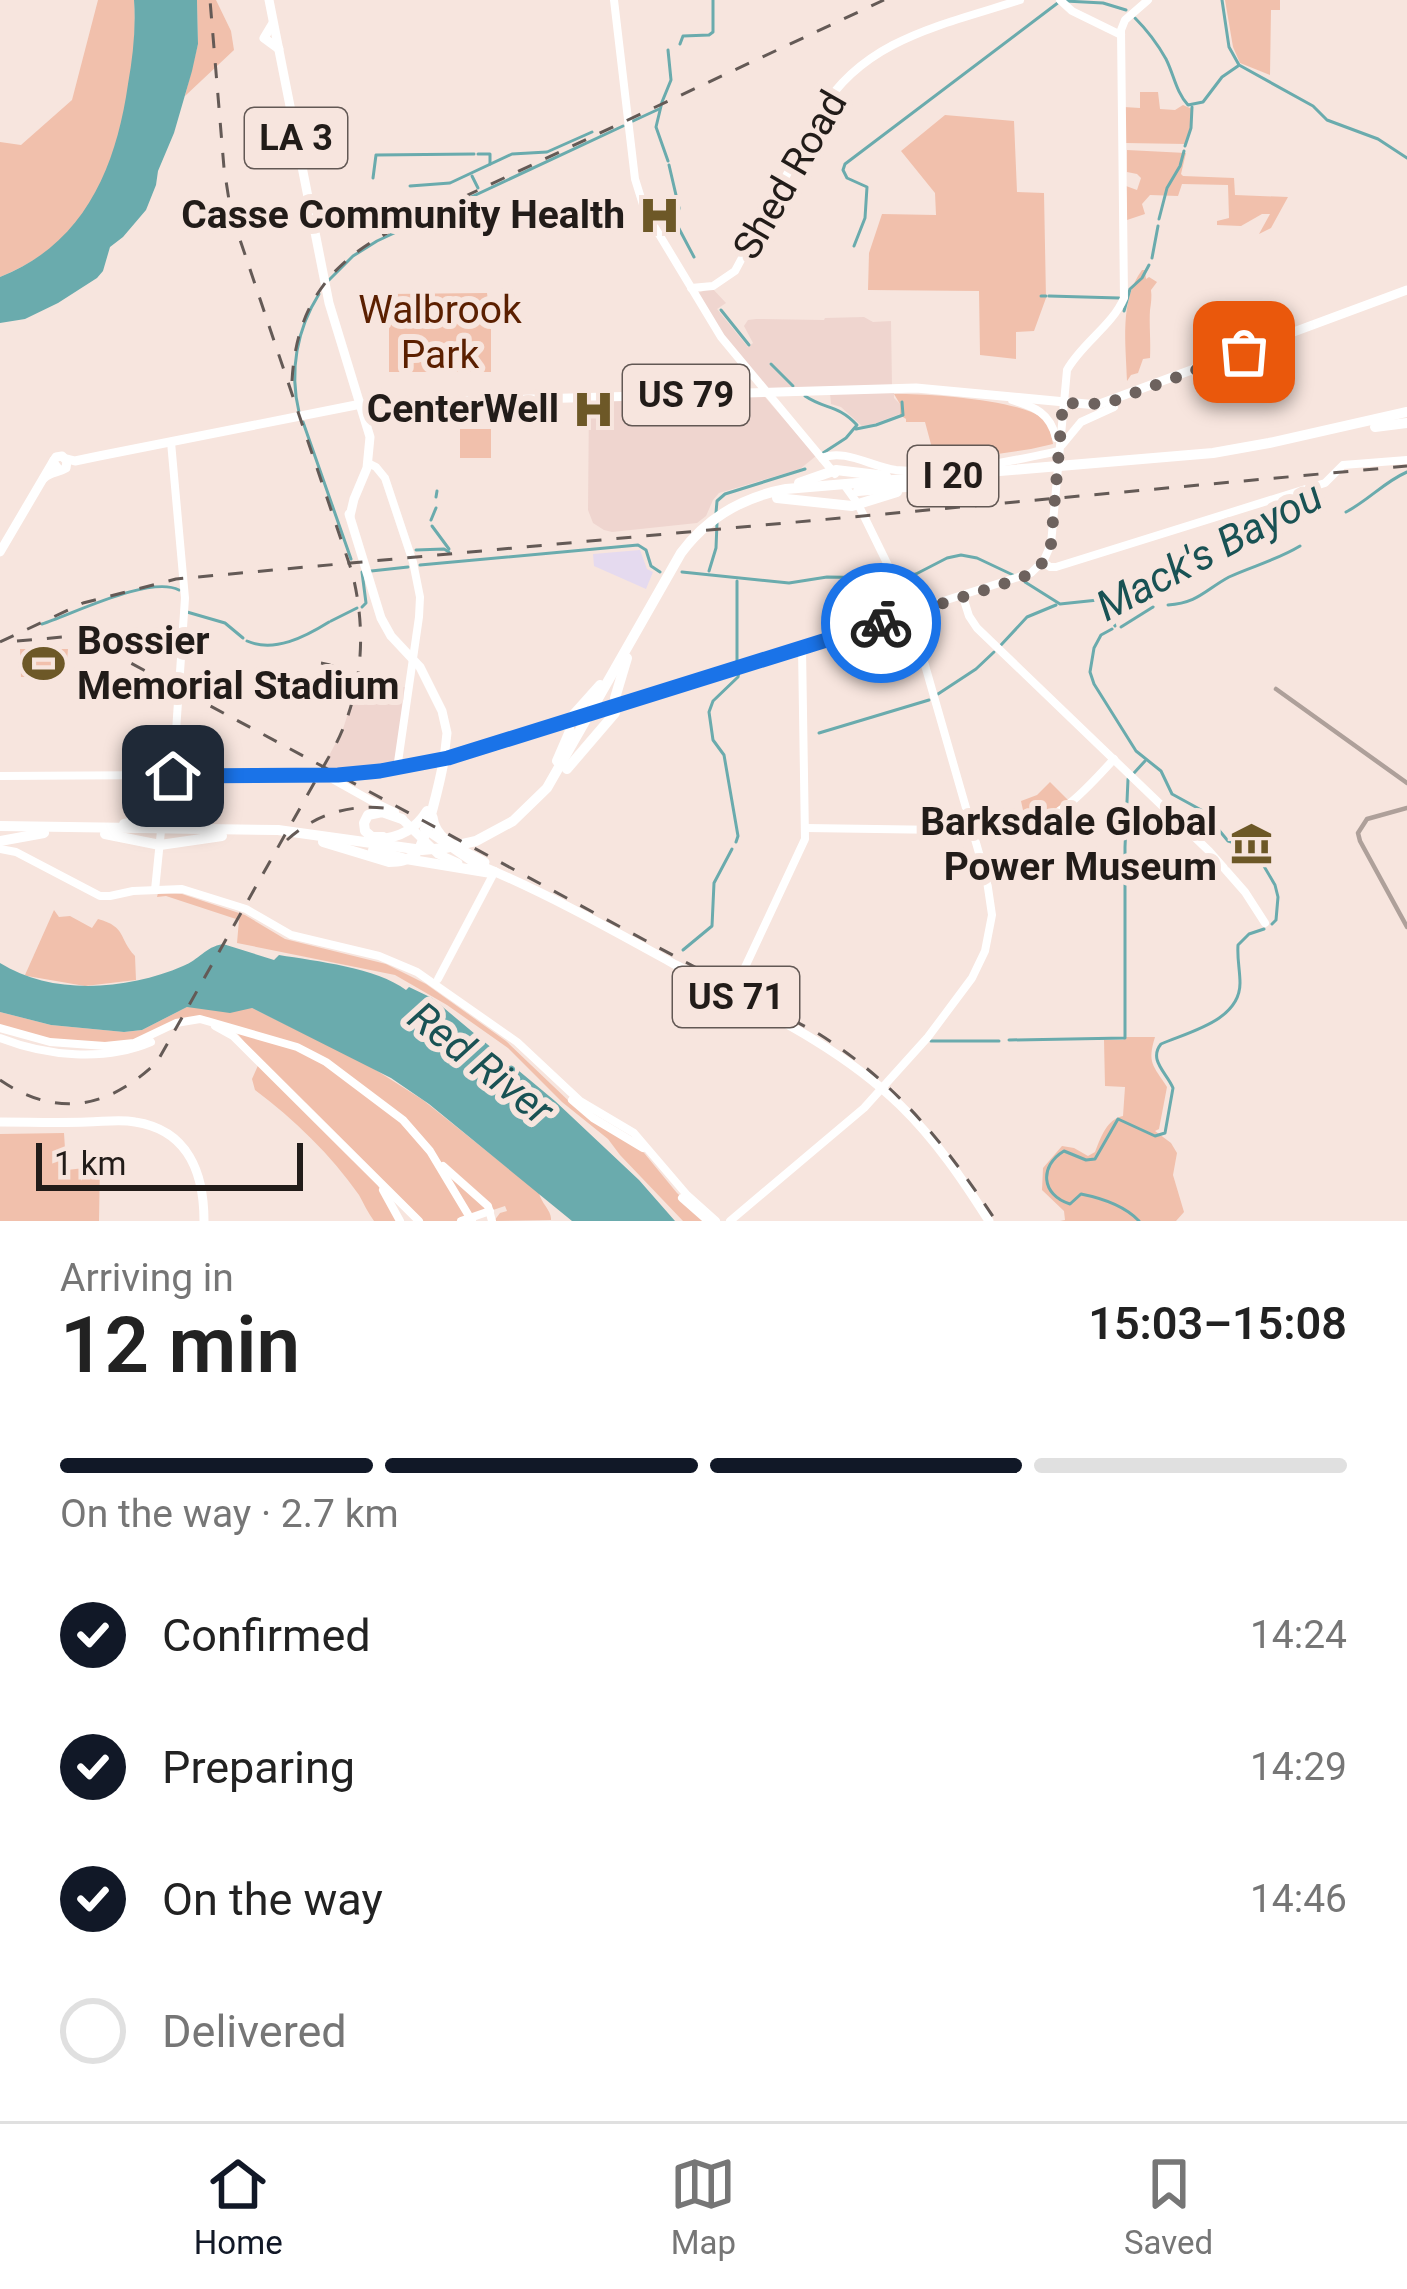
<!DOCTYPE html>
<html lang="en">
<head>
<meta charset="utf-8">
<style>
  body { margin:0; font-family:Roboto,sans-serif; background:#f6f6f6; color:#222; height:100vh; display:flex; flex-direction:column; font-size:45px; white-space:nowrap }
  * { box-sizing:border-box; margin:0 }
  p { font-size:39px; color:#767676 }
  .icon { flex:none; width:66px; height:66px; fill:none; stroke:currentColor; stroke-width:2; stroke-linecap:round; stroke-linejoin:round }
  .map { position:relative; height:1221px; overflow:hidden }
  .drawer { display:flex; flex-direction:column; background:#fff; flex:1 }
  .drawer>* { flex:none }
  .scale { position:absolute; left:36px; bottom:30px; width:267px; box-sizing:border-box; padding-left:12px; border:6px solid #221c19; border-top:0; font-size:33px; line-height:42px; white-space:nowrap; color:#221c19; -webkit-text-stroke:9px #f7e5de; paint-order:stroke }
  .pin { position:absolute; display:grid; place-items:center; width:102px; height:102px; color:#fff; margin:-51px; border-radius:24px; box-shadow:0 6px 18px #0006 }
  .courier { position:absolute; display:grid; place-items:center; width:120px; height:120px; margin:-60px; border:9px solid #1a73e8; border-radius:50%; background:#fff; color:#222; box-shadow:0 3px 15px #0007 }
  .head em { font-style:normal; font-weight:600 }
  .head div { display:flex; flex-direction:column-reverse }
  .head { display:flex; align-items:center; justify-content:space-between; height:204px; padding:0 60px }
  h1 { font-size:78px; font-weight:600; line-height:90px }
  .bar { display:grid; grid-template-columns:repeat(4,1fr); gap:18px 12px; align-content:center; height:144px; padding:0 60px }
  .bar i { height:15px; border-radius:9px; background:#e0e0e0 }
  .bar .current { background:#111827 }
  .bar p { grid-column:span 4 }
  ol { padding:0 60px; list-style:none }
  li { display:flex; align-items:center; gap:36px; height:132px }
  li p { margin-inline-start:auto }
  li .icon { padding:12px; border-radius:50%; background:#111827; color:#fff; stroke-width:4 }
  li:last-child { color:#767676 }
  li i { width:66px; height:66px; border:6px solid #e0e0e0; border-radius:50% }
  .tabs { display:flex; justify-content:space-around; align-items:center; height:168px; border-top:3px solid #e0e0e0; background:#fff; font-size:33px; color:#767676 }
  .tabs a { display:grid; justify-items:center; gap:6px }
  .tabs .current { color:#111827 }
  .map>svg:first-child { display:block }
</style>
</head>
<body>
<div class="map">
<svg width="1407" height="1221" viewBox="0 0 1407 1221">
  <rect width="100%" height="100%" fill="#f7e5de"/>
  <g fill="#efd5cf">
    <polygon points="712,288 726,303 717,309 748,347 753,343 744,326 748,320 756,319 824,320 825,318 864,317 873,322 891,321 892,386 766,388 721,332 698,293"/>
    <polygon points="894,391 894,398 900,404 900,414 871,425 862,426 841,407 831,404 830,393"/>
    <polygon points="764,396 816,456 800,469 719,493 713,500 706,516 697,523 612,532 604,530 593,523 588,510 589,400"/>
    <polygon points="409,687 396,758 392,763 380,771 319,775 343,729 356,688"/>
  </g>
  <polygon fill="#e5daef" points="640,550 647,569 653,572 646,589 594,566 593,554"/>
  <g fill="#f1c0ac">
    <path d="M98 0H134C139 73 120 175 70 231 51 252 26 266 0 277V142L21 145 72 100Z"/>
    <polygon points="197,0 216,0 231,31 234,50 185,96 198,44"/>
    <polygon points="1225,0 1280,0 1280,10 1271,10 1270,75 1240,63 1233,47"/>
    <polygon points="1140,92 1158,92 1160,109 1175,110 1183,105 1192,109 1191,129 1186,144 1125,143 1124,107 1140,108"/>
    <polygon points="945,115 1014,121 1017,192 1044,193 1046,298 1034,331 1016,332 1016,359 980,355 979,291 868,290 869,253 882,214 936,215 935,193 901,151"/>
    <polygon points="1127,150 1186,153 1181,174 1183,176 1234,178 1235,195 1288,197 1271,228 1259,234 1270,214 1262,214 1241,226 1217,225 1217,221 1229,218 1228,185 1182,184 1178,196 1150,195 1142,204 1145,214 1127,220 1126,186 1137,190 1141,178 1137,174 1127,172"/>
    <path d="M1142 270H1145L1146 279 1149 277 1157 282 1151 290C1152 297 1151 303 1150 310 1149 324 1151 343 1150 358L1143 359 1138 373 1131 375 1127 381C1126 344 1119 301 1142 270Z"/>
    <polygon points="487,293 491,323 491,372 389,372 389,294"/>
    <path d="M894 394C926 393 1020 400 1042 418 1050 425 1051 434 1053 444L1031 449 936 463 925 422H906V419L900 415V404Z"/>
    <rect x="460" y="429" width="31" height="29"/>
    <polygon points="20,649 68,649 67,661 55,677 21,677"/>
    <polygon points="1050,782 1071,803 1027,828 1021,801 1037,795"/>
    <polygon points="158,893 182,894 245,915 285,939 386,964 426,984 506,1041 574,1106 640,1148 677,1193 706,1221 683,1221 620,1155 608,1139 562,1102 508,1048 447,1005 395,975 237,943 239,920 166,896 157,897"/>
    <path d="M54 910 59 917 70 916 92 928 98 919C127 927 118 938 135 956L136 980 85 986 27 976 25 975Z"/>
    <path d="M187 1007 252 1008 368 1065 423 1100 539 1193C541 1203 552 1211 551 1220L494 1221 500 1213 507 1211 505 1206 460 1221H419L377 1184 399 1221H374C368 1213 364 1204 359 1195 331 1155 294 1119 255 1090L252 1079 260 1061 237 1033 206 1018 122 1043 62 1042 0 1026V1012L51 1025 124 1032 142 1030Z"/>
    <path d="M1126 1037H1155C1147 1063 1153 1065 1167 1087L1159 1129 1155 1131 1171 1143 1177 1153 1173 1175 1184 1212 1176 1221H1060L1065 1220 1064 1211 1042 1190 1043 1168 1062 1146 1074 1148 1088 1156 1095 1152C1101 1137 1107 1119 1123 1116L1125 1087 1105 1086 1104 1040H1123Z"/>
    <polygon points="64,1133 65,1149 63,1150 67,1170 93,1167 100,1161 99,1221 0,1221 0,1134"/>
  </g>
  <g fill="#6aabad">
    <path d="M134 0H197L198 44 192 71 174 133 158 171 156 185 146 210 123 237 110 247 103 271 97 278 58 303 25 319 0 323V277C84 244 116 168 128 84 133 56 136 28 134 0Z"/>
    <path d="M223 944 274 960 279 955C316 961 377 968 406 990L409 987 432 998 555 1101 639 1180 675 1221H572L429 1104 391 1078 252 1008 230 1013 187 1007 142 1030 124 1032 51 1025 0 1012V963C52 996 128 990 183 966 199 960 205 947 223 944Z"/>
  </g>
  <g fill="none" stroke-linecap="round" stroke-linejoin="round">
    <g stroke="#6aabad" stroke-width="3">
      <polyline points="1222,0 1229,47 1239,65 1313,106 1327,120 1378,139 1407,158"/>
      <polyline points="1065,1 1103,3 1126,10"/>
      <path d="M1135 18C1148 31 1157 43 1166 59 1174 75 1176 92 1188 105L1203 102 1222 77 1238 66"/>
      <polyline points="680,44 683,36 709,35 713,32 713,0"/>
      <polyline points="633,121 659,109"/>
      <polyline points="1185,146 1191,128 1192,107"/>
      <polyline points="478,154 490,154 490,164"/>
      <polyline points="668,161 656,127 662,102 671,80 668,50"/>
      <polyline points="669,165 679,208 676,223 694,257"/>
      <polyline points="472,176 478,188"/>
      <polyline points="373,178 376,155 474,154"/>
      <polyline points="410,186 450,183 512,154 547,152 592,132"/>
      <polyline points="1159,219 1167,188 1180,166 1184,151"/>
      <polyline points="854,246 865,218 867,187 847,178 843,170 845,164 1059,2"/>
      <polyline points="1152,258 1158,226"/>
      <polyline points="329,280 353,256 377,241 623,126"/>
      <polyline points="1041,296 1046,296"/>
      <polyline points="1049,296 1119,298"/>
      <polyline points="721,310 749,345"/>
      <polyline points="1124,311 1130,289 1142,278 1149,265"/>
      <polyline points="771,364 793,386"/>
      <path d="M805 396C826 410 837 404 857 425L846 438 823 453"/>
      <path d="M299 412C289 371 297 329 319 294"/>
      <polyline points="303,422 351,559"/>
      <polyline points="856,429 876,425 903,415 902,402"/>
      <polyline points="436,497 437,491"/>
      <path d="M1346 512C1369 500 1384 482 1407 472"/>
      <polyline points="716,513 717,501 725,494 805,469"/>
      <polyline points="431,520 436,508"/>
      <polyline points="432,526 449,549"/>
      <polyline points="416,550 444,549 449,552"/>
      <polyline points="420,565 638,545 646,550 651,566 660,572"/>
      <polyline points="709,571 716,548 717,523"/>
      <polyline points="682,572 789,583 827,577 890,578 916,574 947,558 961,555 977,558 1013,575"/>
      <polyline points="737,581 737,661"/>
      <polyline points="1025,582 1060,604 1098,600 1107,606 1115,626"/>
      <path d="M1168 605C1198 603 1205 590 1229 577 1253 566 1277 560 1300 546"/>
      <polyline points="362,607 366,603 362,572 408,567"/>
      <polyline points="187,612 225,623 243,638"/>
      <polyline points="331,621 357,608"/>
      <path d="M42 624C73 614 150 575 179 590"/>
      <polyline points="1121,627 1153,607"/>
      <polyline points="1112,629 1101,635 1094,648 1090,672 1094,684 1136,751 1161,771 1172,794 1203,811 1228,841 1245,846 1258,856 1275,885 1278,897 1276,920 1272,924"/>
      <path d="M247 641C274 653 305 637 329 622"/>
      <polyline points="1001,645 1027,617 1056,605"/>
      <polyline points="938,694 976,669 994,652"/>
      <polyline points="819,733 929,700"/>
      <polyline points="1134,773 1145,761"/>
      <polyline points="736,842 738,836 724,755 713,740 709,712 713,701 738,677 739,672"/>
      <polyline points="683,950 712,926 714,883 732,849"/>
      <polyline points="1009,1040 1125,1038 1125,847 1128,779"/>
      <polyline points="931,1041 999,1041"/>
      <path d="M1139 1221C1125 1206 1101 1198 1081 1194L1070 1204C1041 1195 1039 1166 1064 1151L1086 1160 1095 1159 1118 1119 1155 1136 1165 1133 1173 1088C1167 1073 1148 1060 1161 1044 1188 1032 1240 1021 1240 983 1240 970 1237 959 1238 945L1249 934 1264 929"/>
    </g>
    <g stroke="#aea09a" stroke-width="4.5">
      <polyline points="1276,689 1407,783"/>
      <polyline points="1407,808 1367,819 1358,833 1360,841 1407,927"/>
    </g>
    <g stroke="#fff" stroke-width="8">
      <polyline points="614,0 635,179 645,211 721,337 835,474"/>
      <polyline points="1060,0 1072,11 1121,35"/>
      <path d="M691 288 713 286 735 271 821 111C865 38 944 25 1020 0"/>
      <path d="M1012 400C1035 407 1050 413 1056 438"/>
      <polyline points="1062,445 1081,422 1114,407"/>
      <path d="M822 458C844 448 872 467 896 470 949 475 1007 462 1059 451"/>
      <polyline points="368,463 376,467 385,478 413,562 420,597 419,617 397,769"/>
      <polyline points="1043,562 1050,567 1056,567 1325,483 1343,465 1407,460"/>
      <polyline points="963,597 969,616 977,628 1209,851 1245,892 1265,923"/>
      <path d="M0 776 343 774 409 767 481 749 1031 573 1044 560 1051 544 1067 370C1082 343 1112 326 1124 298L1121 30 1125 20 1148 0"/>
      <polyline points="327,776 377,804"/>
      <polyline points="374,802 395,812"/>
      <path d="M806 828 1015 831C1058 821 1085 791 1114 759"/>
      <polyline points="424,829 472,862"/>
      <polyline points="0,849 16,852 100,896 110,896 133,891 182,889 246,909 291,935 379,956 417,972 517,1042 580,1101 634,1133 687,1195 716,1221"/>
      <polyline points="155,890 163,811 173,776 185,598 171,442"/>
      <polyline points="438,979 495,871"/>
      <polyline points="732,995 805,839 802,648"/>
      <polyline points="215,1026 233,1036 419,1221"/>
      <polyline points="0,1028 50,1042 105,1046 134,1043 176,1023 200,1019 297,1047 326,1062 403,1120 430,1151 472,1221"/>
      <path d="M0 1038C46 1056 104 1062 151 1042"/>
      <polyline points="572,1100 593,1118 643,1148"/>
      <polyline points="443,1166 488,1206 492,1221"/>
      <polyline points="383,1190 400,1221"/>
      <polyline points="682,1198 707,1220"/>
      <polyline points="461,1221 490,1211"/>
      <polyline points="730,1221 864,1108 928,1037 972,978 985,951 992,915 987,881 908,606 858,504 845,486"/>
    </g>
    <g stroke="#fff" stroke-width="9">
      <polyline points="269,0 329,303 370,437 367,468 354,499 350,516"/>
      <polyline points="273,23 264,38 279,49"/>
      <polyline points="67,459 75,461 99,456 361,404 916,388 1097,405 1407,290"/>
      <path d="M44 478C51 471 58 473 66 468L67 461 62 456 56 457 53 462 59 470"/>
      <polyline points="349,514 381,618 391,636 420,667 442,711 447,733 444,759"/>
      <polyline points="0,552 54,460"/>
      <path d="M433 817C436 842 465 850 485 862"/>
      <polyline points="402,819 438,854 458,863"/>
      <path d="M472 862C543 891 609 928 676 965 754 1007 836 1043 900 1105 936 1140 963 1180 989 1221"/>
      <path d="M0 1122C29 1122 58 1123 87 1122 102 1122 119 1119 135 1122 188 1130 204 1173 204 1221"/>
    </g>
    <g stroke="#fff" stroke-width="10">
      <polyline points="1375,427 1407,423"/>
      <polyline points="799,483 836,470 886,476"/>
      <polyline points="858,491 941,484"/>
      <polyline points="777,498 852,506 897,492"/>
      <polyline points="566,723 600,685"/>
      <polyline points="557,761 570,731 568,726 562,724"/>
      <polyline points="567,769 615,713 615,698 627,658"/>
      <polyline points="124,824 160,817 200,824"/>
      <path d="M0 826 278 830 422 850 445 848 476 841 513 821 547 788 681 553C707 518 743 497 786 489L1213 453 1269 443 1407 412"/>
      <polyline points="105,834 160,845 222,836"/>
      <polyline points="383,837 372,837 365,831 364,823 368,815 382,812 402,819"/>
      <path d="M378 839C400 838 416 829 427 811"/>
      <polyline points="0,841 44,833"/>
      <path d="M323 842 389 862C399 862 408 861 416 853 426 843 441 776 444 759"/>
      <polyline points="373,850 406,859 491,873"/>
    </g>
    <g stroke="#645a56" stroke-width="3" stroke-dasharray="15 15" stroke-linecap="butt">
      <path d="M292 381C296 308 328 263 393 230L884 0"/>
      <path d="M17 641 63 637 101 647 819 1034C898 1084 945 1144 996 1221"/>
      <polyline points="0,642 83,603 176,579 1407,466"/>
      <path d="M321 663C342 666 352 677 353 699"/>
      <path d="M287 840C317 813 352 803 392 809"/>
      <path d="M0 1080C57 1119 109 1108 157 1062L335 746C363 691 367 632 352 572L231 213 224 168 210 0"/>
    </g>
  </g>
  <g fill="none" stroke-linecap="round" stroke-linejoin="round">
    <polyline stroke="#6d625e" stroke-width="12" stroke-dasharray="0 21.6" points="881,623 1022,578 1041,565 1051,544 1063,403 1105,404 1244,352"/>
    <polyline stroke="#1a73e8" stroke-width="15" points="173,776 338,775 380,771 448,758 881,623"/>
  </g>
  <defs>
    <symbol id="hospital-bare" viewBox="-9 -9 18 18"><path d="M-5-5h3v3.5h4V-5h3V5h-3V1.5h-4V5h-3Z" fill="#6d5827" stroke="#f7e5de" stroke-width="2.5" paint-order="stroke"/></symbol>
    <symbol id="stadium-bare" viewBox="-9 -9 18 18"><path d="M0-5a6.5 5 0 1 0 0 10a6.5 5 0 1 0 0-10ZM-3.5-1.8h7v3.6h-7Z" fill="#6d5827" stroke="#f7e5de" stroke-width="2.5" paint-order="stroke"/></symbol>
    <symbol id="museum-bare" viewBox="-9 -9 18 18"><path d="M0-6L6-3V-2H-6V-3ZM-5-1h2V3h-2ZM-1-1h2V3h-2ZM3-1h2V3H3ZM-6 4H6V6H-6Z" fill="#6d5827" stroke="#f7e5de" stroke-width="2.5" paint-order="stroke"/></symbol>
  </defs>
  <g fill-rule="evenodd">
    <use href="#hospital-bare" x="630" y="186" width="59" height="59"/>
    <use href="#hospital-bare" x="564" y="380" width="59" height="59"/>
    <use href="#stadium-bare" x="14" y="634" width="59" height="59"/>
    <use href="#museum-bare" x="1222" y="814" width="59" height="59"/>
  </g>
  <g text-anchor="middle" dominant-baseline="central" stroke-width="12" stroke-linejoin="round" paint-order="stroke">
    <g fill="#f7e5de" stroke="#625854" stroke-width="3">
      <rect x="245" y="108" width="102" height="60" rx="9"/>
      <rect x="623" y="365" width="126" height="60" rx="9"/>
      <rect x="908" y="446" width="90" height="60" rx="9"/>
      <rect x="673" y="967" width="126" height="60" rx="9"/>
    </g>
    <g font-size="36" font-weight="bold" fill="#221c19">
      <text x="296" y="138">LA 3</text>
      <text x="686" y="395">US 79</text>
      <text x="953" y="476">I 20</text>
      <text x="736" y="997">US 71</text>
    </g>
    <g font-size="39" fill="#221c19" stroke="#f7e5de">
      <text transform="translate(790 175) rotate(-60)">Shed Road</text>
    </g>
    <g font-size="39" font-weight="bold" fill="#221c19" stroke="#f7e5de" text-anchor="end">
      <text x="625" y="215">Casse Community Health</text>
      <text x="559" y="409">CenterWell</text>
      <text x="77" y="641" text-anchor="start">Bossier<tspan x="77" dy="45">Memorial Stadium</tspan></text>
      <text x="1217" y="822">Barksdale Global<tspan x="1217" dy="45">Power Museum</tspan></text>
    </g>
    <g font-size="39" fill="#5b1f00" stroke="#f7e5de">
      <text x="440" y="310">Walbrook<tspan x="440" dy="45">Park</tspan></text>
    </g>
    <g font-size="42" font-style="italic" fill="#195254" stroke="#f7e5de">
      <text transform="translate(1209 551) rotate(-28)">Mack's Bayou</text>
      <text transform="translate(481 1063) rotate(38)">Red River</text>
    </g>
  </g>
</svg>
<div class="scale">1 km</div>
<div class="pin" style="left:1244px;top:352px;background:#ea580c"><svg class="icon" aria-label="bag" viewBox="0 0 24 24"><path d="M5 8h14l-1 12H6zM9 8a3 3 0 0 1 6 0"/></svg></div>
<div class="pin" style="left:173px;top:776px;background:#1f2937"><svg class="icon" aria-label="home" viewBox="0 0 24 24"><path d="M3 11l9-7 9 7M6 9v11h12V9"/></svg></div>
<div class="courier" style="left:881px;top:623px"><svg class="icon" aria-label="bike" viewBox="0 0 24 24"><circle cx="6" cy="16" r="4"/><circle cx="18" cy="16" r="4"/><path d="M6 16l4-8h5l3 8M10 8l3 8H6M13 5h3"/></svg></div>
</div>
<section class="drawer">
<div class="head"><div><h1>12 min</h1><p>Arriving in</p></div><em>15:03–15:08</em></div>
<div class="bar"><i class="current"></i><i class="current"></i><i class="current"></i><i></i><p>On the way · 2.7 km</p></div>
<ol>
<li><svg class="icon" aria-label="check" viewBox="0 0 24 24"><path d="M5 12l5 5 9-10"/></svg>Confirmed<p>14:24</p></li>
<li><svg class="icon" aria-label="check" viewBox="0 0 24 24"><path d="M5 12l5 5 9-10"/></svg>Preparing<p>14:29</p></li>
<li><svg class="icon" aria-label="check" viewBox="0 0 24 24"><path d="M5 12l5 5 9-10"/></svg>On the way<p>14:46</p></li>
<li><i></i>Delivered</li>
</ol>
</section>
<nav class="tabs">
<a class="current"><svg class="icon" aria-label="home" viewBox="0 0 24 24"><path d="M3 11l9-7 9 7M6 9v11h12V9"/></svg>Home</a>
<a><svg class="icon" aria-label="map" viewBox="0 0 24 24"><path d="M3 6l6-2 6 2 6-2v14l-6 2-6-2-6 2zM9 4v14M15 6v14"/></svg>Map</a>
<a><svg class="icon" aria-label="saved" viewBox="0 0 24 24"><path d="M7 4h10v16l-5-4-5 4z"/></svg>Saved</a>
</nav>
</body>
</html>
